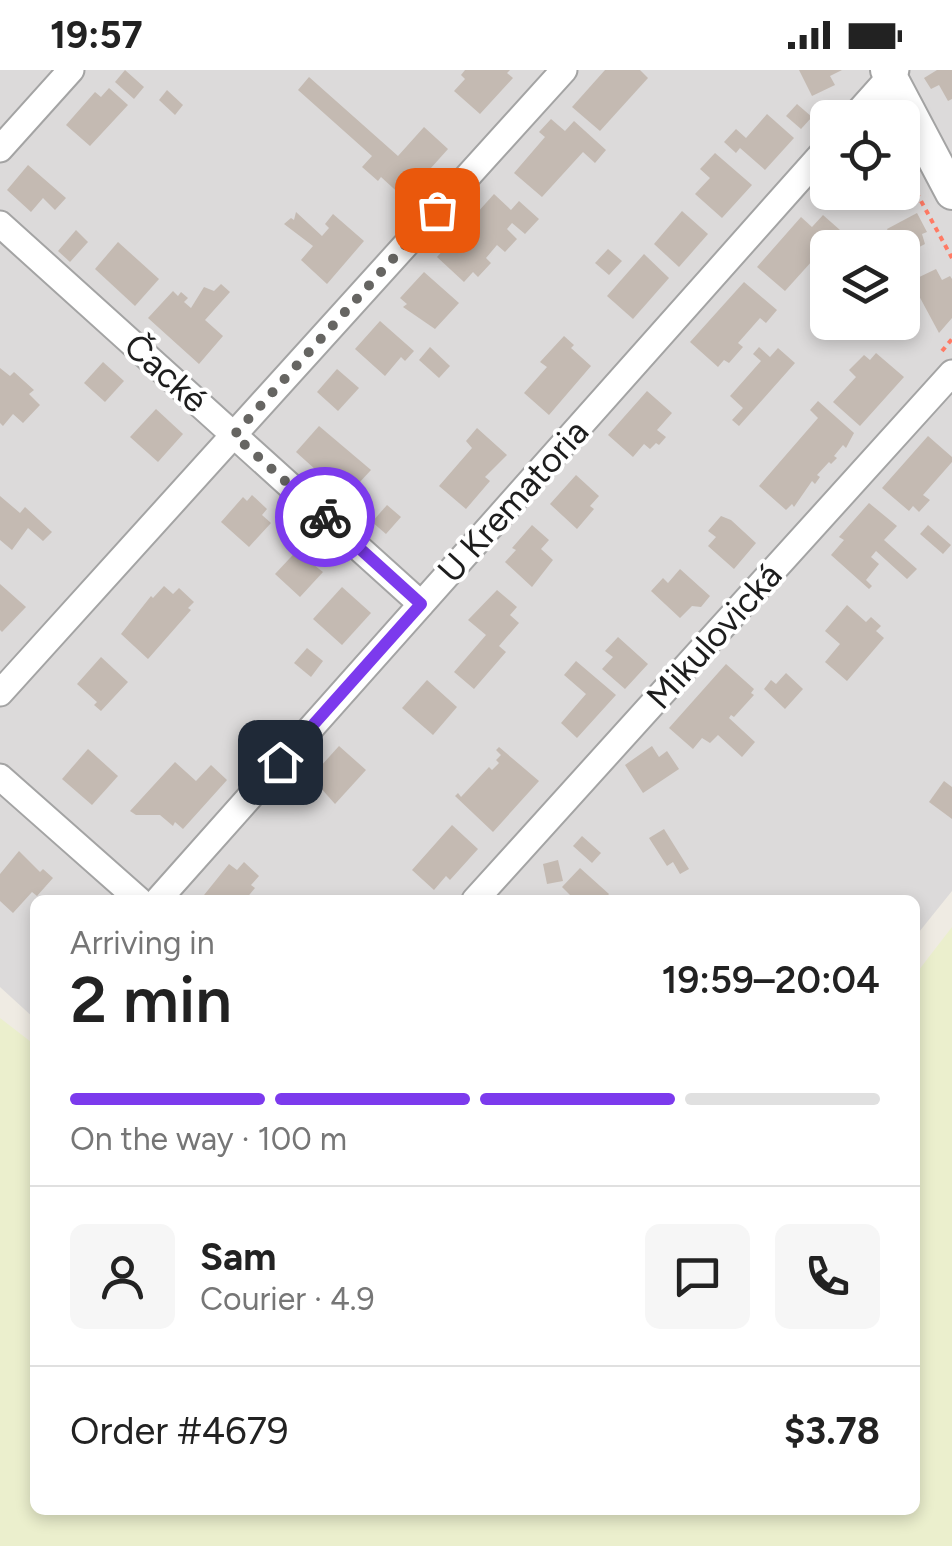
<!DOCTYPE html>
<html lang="en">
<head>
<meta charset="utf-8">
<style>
  body { margin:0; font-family:Figtree,sans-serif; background:#f6f6f6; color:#222; height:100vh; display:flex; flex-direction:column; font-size:38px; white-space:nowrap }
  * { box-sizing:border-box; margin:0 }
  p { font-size:32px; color:#767676 }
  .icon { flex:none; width:55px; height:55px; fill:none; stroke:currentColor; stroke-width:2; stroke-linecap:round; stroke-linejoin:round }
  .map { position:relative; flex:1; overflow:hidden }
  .side { position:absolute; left:30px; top:825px; width:890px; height:620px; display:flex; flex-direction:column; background:#fff; border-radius:15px; box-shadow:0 5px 15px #0003 }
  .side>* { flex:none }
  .buttons { position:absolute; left:810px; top:30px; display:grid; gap:20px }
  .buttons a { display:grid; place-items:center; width:110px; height:110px; border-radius:15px; background:#fff; box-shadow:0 5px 15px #0003; font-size:50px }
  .pin { position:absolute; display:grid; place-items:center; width:85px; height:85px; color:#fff; margin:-42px; border-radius:20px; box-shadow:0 5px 15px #0006 }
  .courier { position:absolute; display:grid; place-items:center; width:100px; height:100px; margin:-50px; border:8px solid #7c3aed; border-radius:50%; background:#fff; color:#222; box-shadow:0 2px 12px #0007 }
  .headline em { font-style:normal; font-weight:600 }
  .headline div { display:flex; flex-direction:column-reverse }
  .headline { display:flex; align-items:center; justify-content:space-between; height:170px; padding:0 40px }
  h1 { font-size:65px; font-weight:600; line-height:75px }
  .bar { display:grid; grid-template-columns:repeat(4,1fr); gap:15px 10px; align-content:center; height:120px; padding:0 40px }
  .bar i { height:12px; border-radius:8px; background:#e0e0e0 }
  .bar .on { background:#7c3aed }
  .bar p { grid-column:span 4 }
  .line { display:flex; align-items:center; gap:25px; padding:0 40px; border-top:2px solid #e0e0e0 }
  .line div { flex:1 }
  .round { display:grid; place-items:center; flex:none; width:105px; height:105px; border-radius:15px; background:#f6f6f6 }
  .status { display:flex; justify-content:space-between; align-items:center; height:70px; padding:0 50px; background:#fff; direction:ltr }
  .status svg { height:28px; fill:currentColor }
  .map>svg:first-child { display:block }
</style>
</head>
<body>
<div class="status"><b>19:57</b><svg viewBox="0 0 49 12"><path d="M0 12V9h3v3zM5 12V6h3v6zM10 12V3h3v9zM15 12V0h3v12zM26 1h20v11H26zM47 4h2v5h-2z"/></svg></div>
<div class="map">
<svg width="952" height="1476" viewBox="0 0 952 1476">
  <rect width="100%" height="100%" fill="#efebe3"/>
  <path fill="#dcdada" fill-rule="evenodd" d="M0 0H952V821L915 867V830H35V949L0 917ZM828 48H902V122H828ZM828 178H902V252H828Z"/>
  <polygon fill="#ebefcd" points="952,857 952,1476 0,1476 0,948 35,975 35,1440 915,1440 915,905"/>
  <g fill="#c4bab2">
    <polygon points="125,0 144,17 134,29 115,12"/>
    <polygon points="465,0 510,0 507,3 513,8 480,44 454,21 465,9 461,5"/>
    <polygon points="605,0 640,0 648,8 600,61 572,37"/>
    <polygon points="799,0 842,0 830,6 835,15 812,26"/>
    <polygon points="937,0 952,0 952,29 948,31 939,15 931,19 924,8"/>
    <polygon points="309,7 398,86 424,57 448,79 404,128 381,107 378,111 362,97 372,86 298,20"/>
    <polygon points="109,18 128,35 90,76 66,55 95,22 101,27"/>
    <polygon points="167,20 183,35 175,45 159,30"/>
    <polygon points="797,34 812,47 801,59 786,46"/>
    <polygon points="767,44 794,68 765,100 740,78 736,83 724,72 736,59 746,68"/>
    <polygon points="551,49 565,61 574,51 606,80 595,93 583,82 542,127 514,103 545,67 539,62"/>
    <polygon points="715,83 752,115 722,148 695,124 710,108 700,99"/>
    <polygon points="28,95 66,128 55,140 43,128 31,142 7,120"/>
    <polygon points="494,124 511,140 519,131 539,149 525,164 512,153 507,159 517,169 505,182 497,175 486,188 491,193 478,207 473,202 464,212 437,187 446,177 441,173 454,158 459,163"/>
    <polygon points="682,141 708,164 679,197 654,174"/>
    <polygon points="296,142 322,166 329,158 325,154 333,144 364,171 327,214 301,190 313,176 284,154 291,148 294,150"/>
    <polygon points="917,143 927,162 922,164 925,174 902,186 902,178 897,178 887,159"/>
    <polygon points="823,145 840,160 785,221 757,197 801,147 812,157"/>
    <polygon points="76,160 88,172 70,192 58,181"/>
    <polygon points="118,172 159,209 135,236 95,199"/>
    <polygon points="608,179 622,191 609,205 595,193"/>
    <polygon points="644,184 669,208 633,249 607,226"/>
    <polygon points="936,199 942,210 950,206 952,209 952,248 939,263 911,211"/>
    <polygon points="424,202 459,233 435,259 403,237 407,234 400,228"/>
    <polygon points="744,212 777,240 766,253 760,248 738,273 743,277 729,293 724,290 718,297 690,272"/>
    <polygon points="221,214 230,222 205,250 223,266 199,294 148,248 173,221 178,226 181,222 188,228 184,232 191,238 204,217 214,221"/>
    <polygon points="380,251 414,281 405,291 401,287 385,306 355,279"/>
    <polygon points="564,266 574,275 571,278 591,296 549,345 524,323 547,297 540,292"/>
    <polygon points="430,277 450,296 439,308 419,290"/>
    <polygon points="759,277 770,287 778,278 795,293 739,356 732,350 743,338 730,326 761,291 753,284"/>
    <polygon points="876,283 904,307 860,356 833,332 856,307 849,300 864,285 870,290"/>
    <polygon points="103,292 124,311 105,332 84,313"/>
    <polygon points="0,298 10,306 14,302 34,320 29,324 40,335 23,353 13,344 3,356 0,353"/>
    <polygon points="337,299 359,318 338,341 317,322"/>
    <polygon points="647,321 672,343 657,360 666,367 659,375 656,373 650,379 644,374 633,387 608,365"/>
    <polygon points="818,331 854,363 846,378 843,375 834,386 837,388 831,394 829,392 817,405 820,407 815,414 812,411 794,437 792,434 786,440 759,416 818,348 810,340"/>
    <polygon points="156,339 183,364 158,392 130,367"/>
    <polygon points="319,356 371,400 346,427 296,382"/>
    <polygon points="477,358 507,385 485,407 490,411 466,439 439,416 472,378 466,371"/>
    <polygon points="928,366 952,387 952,392 923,425 930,430 919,442 913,436 909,441 882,418"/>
    <polygon points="576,405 599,426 590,436 594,439 577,459 550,434"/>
    <polygon points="252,425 267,439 262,445 271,453 249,477 221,452 243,427 247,431"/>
    <polygon points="0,426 20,443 25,437 52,462 43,471 28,458 12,480 0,470"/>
    <polygon points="869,433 897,456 884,470 917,499 907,509 876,481 871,487 879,494 866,510 872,516 869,519 831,485 844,470 839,467"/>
    <polygon points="387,435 401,447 386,464 372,452"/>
    <polygon points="721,446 731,450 756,473 734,499 708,476 716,467 708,461"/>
    <polygon points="532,455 549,470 541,479 553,490 532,517 505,492 516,480 512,478"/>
    <polygon points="928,455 951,475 943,484 920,464"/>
    <polygon points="305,472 318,483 310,492 323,502 300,527 275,504"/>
    <polygon points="680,499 710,526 701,537 692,536 680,548 651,521 663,508 668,513"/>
    <polygon points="0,514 26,537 2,562 0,560"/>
    <polygon points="164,516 173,524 179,518 194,532 188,538 191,540 148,589 121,564 151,526 153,528"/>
    <polygon points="342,517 371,543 342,575 313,549"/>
    <polygon points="497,520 517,537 510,545 519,553 499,576 506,582 474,619 454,602 486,565 468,550"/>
    <polygon points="847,535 866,552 871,547 881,556 876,561 884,568 847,611 825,592 840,574 825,561"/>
    <polygon points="618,567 648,594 625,619 602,599 613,587 605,581"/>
    <polygon points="307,578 323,591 311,607 294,593"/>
    <polygon points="101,587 128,612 101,641 94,635 97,632 77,614"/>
    <polygon points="576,591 616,625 577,668 561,653 586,624 564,605"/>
    <polygon points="726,594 754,619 751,623 754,625 734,647 731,645 729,648 755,672 742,687 718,665 710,673 702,668 693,679 669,658"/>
    <polygon points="786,603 803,619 785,639 764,619 771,610 776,614"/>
    <polygon points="427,610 457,637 433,665 402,638"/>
    <polygon points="339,676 366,700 335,734 311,707"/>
    <polygon points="652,676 659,687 667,681 679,699 643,723 625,695"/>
    <polygon points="499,677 539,711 493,762 455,726 458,723 461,727 489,697 492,700 499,693 496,690 501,685 496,680"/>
    <polygon points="88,679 118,706 92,735 62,709"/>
    <polygon points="175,692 196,711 211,695 227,710 183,759 175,752 173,756 160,745 136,745 130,741"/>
    <polygon points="944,711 952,717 952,749 929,732"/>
    <polygon points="452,755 478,779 450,810 446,806 434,820 412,800"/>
    <polygon points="664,759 689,799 680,804 673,792 667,796 649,768"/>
    <polygon points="582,766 601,783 592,793 573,776"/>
    <polygon points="19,781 40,802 43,799 53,808 37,826 32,822 13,843 0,831 0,804"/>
    <polygon points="558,790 563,811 547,814 543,794"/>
    <polygon points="244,792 259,806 251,815 255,818 245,830 200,830 229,794 237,800"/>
    <polygon points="580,798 609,824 604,830 575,830 562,817"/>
  </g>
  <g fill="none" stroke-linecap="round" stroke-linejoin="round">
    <defs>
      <g id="minor">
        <polyline points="853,48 896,0"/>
        <polyline points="0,79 71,0"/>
        <polyline points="0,154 421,534"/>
        <polyline points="0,623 564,0"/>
        <polyline points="0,707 139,830"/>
        <polyline points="158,830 828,77"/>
        <polyline points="475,830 952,303"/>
      </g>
      <polyline id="tertiary" points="887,0 952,123"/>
    </defs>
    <use href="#minor" stroke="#a4a4a4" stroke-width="29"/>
    <use href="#tertiary" stroke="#a4a4a4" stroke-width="36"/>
    <g stroke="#ff7a64" stroke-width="4" stroke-dasharray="5 5" stroke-linecap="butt">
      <polyline points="902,96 952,188"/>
      <polyline points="942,281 952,269"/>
    </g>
    <use href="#minor" stroke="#fff" stroke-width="25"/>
    <use href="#tertiary" stroke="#fff" stroke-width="32"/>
  </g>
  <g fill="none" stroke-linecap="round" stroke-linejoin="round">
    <polyline stroke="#666562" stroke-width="10" stroke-dasharray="0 18" points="325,447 234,365 437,140"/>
    <polyline stroke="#7c3aed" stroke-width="12" points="280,692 421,534 325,447"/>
  </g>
  <g text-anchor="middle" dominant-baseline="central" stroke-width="8" stroke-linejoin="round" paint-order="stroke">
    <g font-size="35" fill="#1d1d1d" stroke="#fff">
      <text transform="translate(166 303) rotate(42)">Čacké</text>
      <text transform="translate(513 431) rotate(-48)">U Krematoria</text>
      <text transform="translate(714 566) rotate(-48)">Mikulovická</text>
    </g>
  </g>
</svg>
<div class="buttons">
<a><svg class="icon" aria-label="locate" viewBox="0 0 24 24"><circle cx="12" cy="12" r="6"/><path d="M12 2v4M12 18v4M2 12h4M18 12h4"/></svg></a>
<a><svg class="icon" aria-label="layers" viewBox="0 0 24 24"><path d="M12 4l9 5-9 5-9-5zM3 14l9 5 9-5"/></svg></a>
</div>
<div class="pin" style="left:437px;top:140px;background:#ea580c"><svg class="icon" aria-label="bag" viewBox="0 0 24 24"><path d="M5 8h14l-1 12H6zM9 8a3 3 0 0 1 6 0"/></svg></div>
<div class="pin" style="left:280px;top:692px;background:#1f2937"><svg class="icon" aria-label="home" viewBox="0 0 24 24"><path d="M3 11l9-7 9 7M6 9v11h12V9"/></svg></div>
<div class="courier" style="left:325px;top:447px"><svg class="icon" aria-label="bike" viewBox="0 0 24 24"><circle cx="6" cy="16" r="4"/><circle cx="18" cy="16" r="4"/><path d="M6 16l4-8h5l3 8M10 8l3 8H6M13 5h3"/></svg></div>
<section class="side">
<div class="headline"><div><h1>2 min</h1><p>Arriving in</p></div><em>19:59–20:04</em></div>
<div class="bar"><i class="on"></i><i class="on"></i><i class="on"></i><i></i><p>On the way · 100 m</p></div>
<div class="line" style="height:180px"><a class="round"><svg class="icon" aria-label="person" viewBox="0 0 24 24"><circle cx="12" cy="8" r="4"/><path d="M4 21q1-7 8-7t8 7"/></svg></a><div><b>Sam</b><p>Courier · 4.9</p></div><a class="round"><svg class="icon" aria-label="chat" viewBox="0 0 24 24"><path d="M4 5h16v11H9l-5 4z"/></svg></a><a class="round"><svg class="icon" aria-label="phone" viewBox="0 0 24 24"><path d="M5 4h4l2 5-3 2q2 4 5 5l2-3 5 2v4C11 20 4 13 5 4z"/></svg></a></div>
<div class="line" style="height:130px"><div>Order #4679</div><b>$3.78</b></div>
</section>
</div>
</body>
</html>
